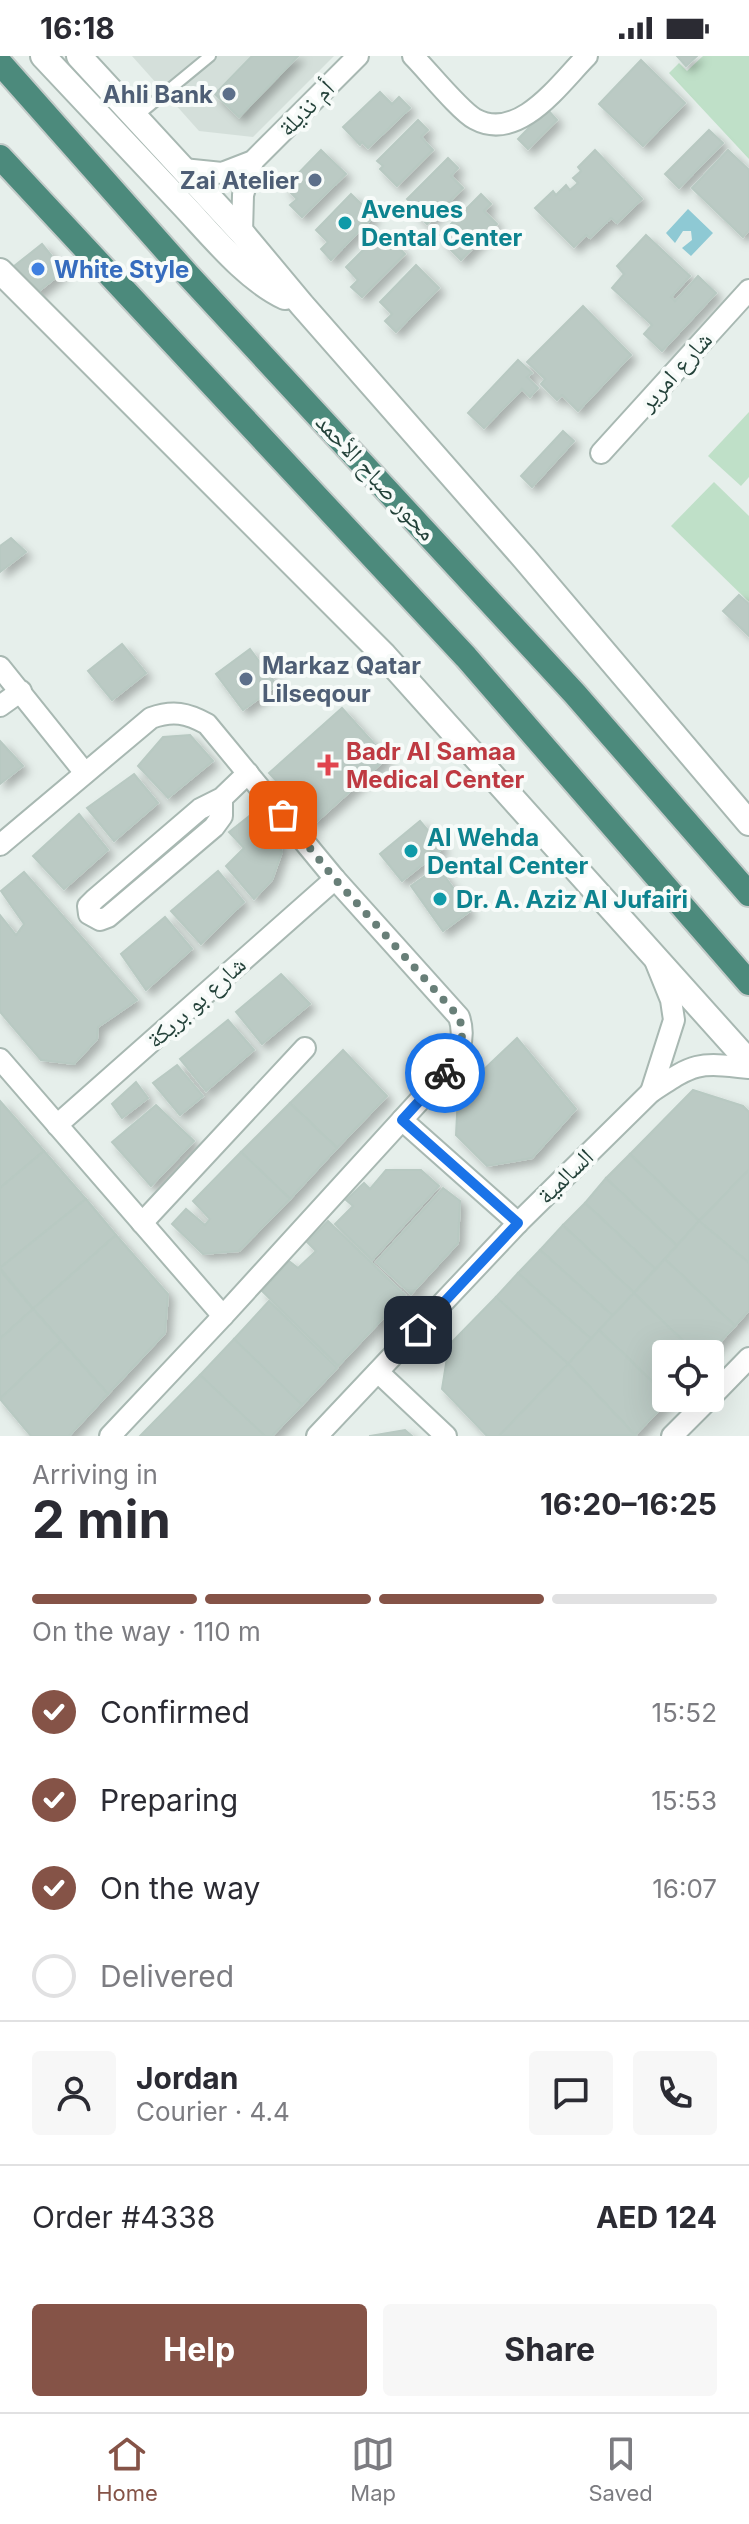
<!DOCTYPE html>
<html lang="en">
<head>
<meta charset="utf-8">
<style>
  body { margin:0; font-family:Inter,"Noto Naskh Arabic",sans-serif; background:#f7f7f7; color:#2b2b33; height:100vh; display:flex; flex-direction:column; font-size:30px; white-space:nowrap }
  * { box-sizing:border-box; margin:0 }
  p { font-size:26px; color:#7c7c81 }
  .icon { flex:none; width:44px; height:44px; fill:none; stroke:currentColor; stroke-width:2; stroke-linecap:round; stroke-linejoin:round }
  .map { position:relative; height:1380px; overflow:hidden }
  .panel { display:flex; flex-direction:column; background:#fff; flex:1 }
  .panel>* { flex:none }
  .buttons { position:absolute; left:652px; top:1284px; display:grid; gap:16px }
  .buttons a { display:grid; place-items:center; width:72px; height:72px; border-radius:8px; background:#fff; box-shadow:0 8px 32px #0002; font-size:40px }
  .pin { position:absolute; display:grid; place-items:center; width:68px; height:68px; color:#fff; margin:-34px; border-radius:16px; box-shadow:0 4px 12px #0006 }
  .courier { position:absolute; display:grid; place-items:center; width:80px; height:80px; margin:-40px; border:6px solid #1a73e8; border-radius:50%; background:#fff; color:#222; box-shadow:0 2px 10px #0007 }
  .overview em { font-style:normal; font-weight:700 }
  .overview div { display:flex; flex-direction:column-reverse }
  .overview { display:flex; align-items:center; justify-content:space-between; height:136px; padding:0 32px }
  h1 { font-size:52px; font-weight:700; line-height:60px }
  .bar { display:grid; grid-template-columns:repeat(4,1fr); gap:12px 8px; align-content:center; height:96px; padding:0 32px }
  .bar i { height:10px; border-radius:6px; background:#e1e1e2 }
  .bar .selected { background:#855347 }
  .bar p { grid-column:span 4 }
  .line { display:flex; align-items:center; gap:20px; padding:0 32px; border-top:2px solid #e1e1e2 }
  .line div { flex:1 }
  .round { display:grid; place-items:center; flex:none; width:84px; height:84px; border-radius:8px; background:#f7f7f7 }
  ol { padding:0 32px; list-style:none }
  li { display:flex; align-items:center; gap:24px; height:88px }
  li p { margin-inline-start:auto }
  li .icon { padding:8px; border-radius:50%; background:#855347; color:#fff; stroke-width:4 }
  li:last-child { color:#7c7c81 }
  li i { width:44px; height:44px; border:4px solid #e1e1e2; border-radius:50% }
  .primary-button { display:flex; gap:16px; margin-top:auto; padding:16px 32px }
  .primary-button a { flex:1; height:92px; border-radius:8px; background:#855347; color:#fff; font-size:32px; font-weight:700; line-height:92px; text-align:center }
  .primary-button a+a { background:#f7f7f7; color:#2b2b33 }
  .status { display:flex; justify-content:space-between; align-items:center; height:56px; padding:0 40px; background:#fff; direction:ltr }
  .status svg { height:22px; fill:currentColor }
  .menu { display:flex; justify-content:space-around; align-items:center; height:112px; border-top:2px solid #e1e1e2; background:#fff; font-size:22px; color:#7c7c81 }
  .menu a { display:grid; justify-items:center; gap:4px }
  .menu .selected { color:#855347 }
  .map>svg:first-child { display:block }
</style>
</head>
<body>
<div class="status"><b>16:18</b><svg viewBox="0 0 49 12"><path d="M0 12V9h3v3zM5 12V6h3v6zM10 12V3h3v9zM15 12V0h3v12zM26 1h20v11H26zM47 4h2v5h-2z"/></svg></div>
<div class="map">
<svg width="749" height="1380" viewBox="0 0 749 1380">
  <defs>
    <filter id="shadow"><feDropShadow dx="5.5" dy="5.5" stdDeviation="4" flood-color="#0004"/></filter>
  </defs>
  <rect width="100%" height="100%" fill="#e6efeb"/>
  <polygon fill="#d4dfda" points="132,0 334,0 253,81 199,75"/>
  <g fill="#bfe0c8">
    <polygon points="703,0 749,0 749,103 669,17 679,7 687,15"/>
    <polygon points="749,356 749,421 741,430 708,400"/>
    <polygon points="714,426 749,460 749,546 671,470"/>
  </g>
  <polygon fill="#8ec9d4" points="688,153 713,177 691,200 682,192 692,184 691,175 683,175 675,187 666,177"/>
  <g fill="#bbcac4" stroke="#b8c9c2" stroke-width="2" filter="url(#shadow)">
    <polygon points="252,0 298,0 239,61 215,38"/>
    <polygon points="677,0 697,0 686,10"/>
    <polygon points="641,4 685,47 643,90 599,48"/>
    <polygon points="380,36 392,48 399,41 410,52 368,92 362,86 360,89 343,71"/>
    <polygon points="547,53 557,64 528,93 518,83"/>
    <polygon points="418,64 428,74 421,81 433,94 397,130 380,113 383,110 377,105"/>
    <polygon points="709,74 723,87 679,132 665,118"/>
    <polygon points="321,94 346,118 302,161 290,149 297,143 285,131"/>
    <polygon points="595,94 642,143 617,167 611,162 590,182 586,179 574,191 535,152 553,135 556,139 566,129 570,134 578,127 573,122 581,115 578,111"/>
    <polygon points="728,94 749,114 749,174 743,181 692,132"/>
    <polygon points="448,102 458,112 451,120 463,132 427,168 411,152 413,149 407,143"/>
    <polygon points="351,138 374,160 331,204 321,193 328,186 316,174"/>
    <polygon points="481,138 491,148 484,155 497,168 461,204 444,187 446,185 440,179"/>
    <polygon points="382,175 405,198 362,241 351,231 358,224 346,211"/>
    <polygon points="646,179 690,220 671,241 675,245 698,220 716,237 662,295 644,278 652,269 612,232 624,218 617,210"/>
    <polygon points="42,188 64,215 35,238 13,211"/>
    <polygon points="416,209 439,232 396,276 385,265 392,258 380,246"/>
    <polygon points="583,250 631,299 578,355 562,339 557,344 541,328 545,323 527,306"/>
    <polygon points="518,304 532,317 527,321 538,332 530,341 522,333 484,372 468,357"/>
    <polygon points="563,375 574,385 532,431 521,420"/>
    <polygon points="11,482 26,496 0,516 0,490"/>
    <polygon points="739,539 749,548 749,580 723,555"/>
    <polygon points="122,588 146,617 112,644 88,615"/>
    <polygon points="250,593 277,629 243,654 216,618"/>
    <polygon points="342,652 387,702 315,767 269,717"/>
    <polygon points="190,679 213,705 168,742 138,710 163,681"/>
    <polygon points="0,685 23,710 0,728"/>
    <polygon points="134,718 158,747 114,785 87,752"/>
    <polygon points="257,754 274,777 282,796 272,824 254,843 226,810 244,792 229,776"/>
    <polygon points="79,758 108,794 64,833 33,800"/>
    <polygon points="420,765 443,792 402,825 380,798"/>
    <polygon points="438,811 470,855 443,875 411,830"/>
    <polygon points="218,815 244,846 201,888 171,855"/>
    <polygon points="24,816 137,944 98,971 97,983 74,1008 41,1004 0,956 0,859 16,879 24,868 1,835"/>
    <polygon points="165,861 192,893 146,934 121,898"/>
    <polygon points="281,918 310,948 262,988 236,956"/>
    <polygon points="228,964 254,994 206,1035 180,1003"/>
    <polygon points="517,982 576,1053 532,1102 487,1110 456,1079 458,1038"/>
    <polygon points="343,994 387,1040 337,1092 290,1047"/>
    <polygon points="177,1009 203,1040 180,1059 153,1027"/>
    <polygon points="136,1026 148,1042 122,1062 112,1048"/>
    <polygon points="693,1034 743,1050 749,1056 749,1114 699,1165 630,1098"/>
    <polygon points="0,1045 44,1095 0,1132"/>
    <polygon points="290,1047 337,1092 290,1143 241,1096"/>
    <polygon points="156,1049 194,1085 151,1130 112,1086"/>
    <polygon points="44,1095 86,1143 0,1212 0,1132"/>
    <polygon points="241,1096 290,1143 239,1195 203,1198 172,1168 186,1153 205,1169 210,1163 193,1145"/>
    <polygon points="630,1098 699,1165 677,1190 606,1122"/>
    <polygon points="386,1114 421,1114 439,1130 372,1204 335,1168 353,1150 346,1144 364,1127 370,1133"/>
    <polygon points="749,1114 749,1207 699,1165"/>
    <polygon points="606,1122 677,1190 655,1213 585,1147"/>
    <polygon points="443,1132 460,1145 458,1187 411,1238 376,1206"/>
    <polygon points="86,1143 116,1179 33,1253 0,1212"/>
    <polygon points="585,1147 655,1213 634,1237 563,1169"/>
    <polygon points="328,1165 405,1239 338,1310 262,1235 289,1205 298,1212 316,1195 307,1186"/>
    <polygon points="699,1165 749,1207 749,1254 735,1270 665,1203"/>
    <polygon points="563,1169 634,1237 613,1260 540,1194"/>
    <polygon points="116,1179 168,1238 165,1277 108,1338 33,1253"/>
    <polygon points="540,1194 613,1260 591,1283 518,1217"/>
    <polygon points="665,1203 735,1270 709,1298 696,1298 634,1237"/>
    <polygon points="0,1214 33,1253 0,1283"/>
    <polygon points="518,1217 591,1283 568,1308 496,1241"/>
    <polygon points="634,1237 696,1298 666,1298 666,1339 599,1274"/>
    <polygon points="496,1241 568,1308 499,1380 487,1380 442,1333 449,1289"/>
    <polygon points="269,1245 337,1312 302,1349 234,1283"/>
    <polygon points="33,1253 61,1285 0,1343 0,1283"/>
    <polygon points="599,1274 666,1339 666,1342 670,1343 635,1379 568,1308"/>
    <polygon points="234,1283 302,1349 272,1380 265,1380 200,1319"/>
    <polygon points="61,1285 108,1338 69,1380 31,1380 0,1343"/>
    <polygon points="568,1308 635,1379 501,1380 500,1379"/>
    <polygon points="200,1319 265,1380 140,1380"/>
    <polygon points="405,1374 412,1380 369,1380 370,1380"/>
  </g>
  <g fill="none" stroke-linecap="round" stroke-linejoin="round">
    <defs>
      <polyline id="service" points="137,60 210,0"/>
      <g id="minor">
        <path d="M413 0C427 14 460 55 475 63 519 87 560 27 587 0"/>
        <polyline points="183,113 222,117 253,105 358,0"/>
        <polyline points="242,177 243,139 253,105"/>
        <polyline points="601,397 749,234"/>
        <polyline points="0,611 85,717"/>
        <polyline points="0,650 21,635"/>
        <polyline points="222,742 222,760 214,771 108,861 100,864 89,858 88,850 95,843 200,753 222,742 248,717"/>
        <path d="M0 789 151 662C173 654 187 657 207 668L335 823 459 961C465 978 461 993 453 1008L223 1260 110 1380"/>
        <polyline points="0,1003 223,1260"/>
        <polyline points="651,1036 674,964 671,944 656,907"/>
        <polyline points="402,1064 518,1167"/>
        <polyline points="57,1069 335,823"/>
        <polyline points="142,1167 305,992"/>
        <polyline points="378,1316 446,1380"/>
        <polyline points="710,1342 749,1302"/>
        <path d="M317 1380 518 1167 651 1036C695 1007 696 1006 749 1012"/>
        <polyline points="672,1380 710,1342"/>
      </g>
      <g id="tertiary">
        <path d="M43 0C90 50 138 101 185 151 213 181 248 224 285 241"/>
        <polyline points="79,0 242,177 302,249 525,503 749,767"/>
        <polyline points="0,215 384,599 749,1006"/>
      </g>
      <g id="trunk">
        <polyline points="0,7 187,218 575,638 749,838"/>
        <polyline points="0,101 466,601 749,927"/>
      </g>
    </defs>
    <use href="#service" stroke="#a8b8b2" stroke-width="14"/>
    <use href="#minor" stroke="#a8b8b2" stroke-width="24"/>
    <use href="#tertiary" stroke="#a8b8b2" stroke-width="28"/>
    <use href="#trunk" stroke="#c2cac8" stroke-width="28"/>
    <use href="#service" stroke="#fff" stroke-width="10"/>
    <use href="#minor" stroke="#fff" stroke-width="20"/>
    <use href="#tertiary" stroke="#fff" stroke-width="24"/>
    <use href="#trunk" stroke="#4c8a7c" stroke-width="24"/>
  </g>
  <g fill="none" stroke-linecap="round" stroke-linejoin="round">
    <path stroke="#687f78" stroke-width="8" stroke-dasharray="0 14.4" d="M283 759 335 823 459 961C466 982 460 1001 445 1017"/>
    <polyline stroke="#1a73e8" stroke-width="10" points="418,1274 518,1167 402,1064 445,1017"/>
  </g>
  <g fill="#5c6f8a" stroke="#f7fbf9" stroke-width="3">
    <circle cx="229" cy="38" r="8"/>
    <circle cx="315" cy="124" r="8"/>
    <circle cx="246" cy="623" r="8"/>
  </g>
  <g fill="#0f9aa8" stroke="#f7fbf9" stroke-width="3">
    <circle cx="345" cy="167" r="8"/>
    <circle cx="411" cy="795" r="8"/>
    <circle cx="440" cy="843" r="8"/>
  </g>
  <circle fill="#3f7fe0" stroke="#f7fbf9" stroke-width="3" cx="38" cy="213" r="8"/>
  <path fill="#e0444e" stroke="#f7fbf9" stroke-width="3" d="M324 697h8v8h8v8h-8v8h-8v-8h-8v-8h8z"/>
  <g text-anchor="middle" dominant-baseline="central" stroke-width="8" stroke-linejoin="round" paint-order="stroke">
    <g font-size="24" font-weight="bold" fill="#4e5e75" stroke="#f7fbf9" text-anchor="end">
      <text x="213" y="38">Ahli Bank</text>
      <text x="299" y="124">Zai Atelier</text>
      <text x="262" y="609" text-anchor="start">Markaz Qatar<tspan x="262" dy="28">Lilseqour</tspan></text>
    </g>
    <g font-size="24" fill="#24423a" stroke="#f7fbf9">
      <text transform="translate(306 52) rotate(-45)">أم نذيلة</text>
      <text transform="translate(675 315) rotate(-48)">شارع امرير</text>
      <text transform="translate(376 421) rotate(47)">محور صباح الأحمد</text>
      <text transform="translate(196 946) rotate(-42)">شارع بو بريكة</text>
      <text transform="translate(565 1120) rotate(-44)">السالمية</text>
    </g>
    <g font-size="24" font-weight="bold" fill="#0d838f" stroke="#f7fbf9" text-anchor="start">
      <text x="361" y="153">Avenues<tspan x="361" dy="28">Dental Center</tspan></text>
      <text x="427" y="781">Al Wehda<tspan x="427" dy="28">Dental Center</tspan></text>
      <text x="456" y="843">Dr. A. Aziz Al Jufairi</text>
    </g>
    <g font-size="24" font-weight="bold" fill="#366cbe" stroke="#f7fbf9" text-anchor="start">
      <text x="54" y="213">White Style</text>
    </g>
    <g font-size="24" font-weight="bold" fill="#be3a42" stroke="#f7fbf9" text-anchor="start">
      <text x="346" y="695">Badr Al Samaa<tspan x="346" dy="28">Medical Center</tspan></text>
    </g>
  </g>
</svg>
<div class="buttons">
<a><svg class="icon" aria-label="locate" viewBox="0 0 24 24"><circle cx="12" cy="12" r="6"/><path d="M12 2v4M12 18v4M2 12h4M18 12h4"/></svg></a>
</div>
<div class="pin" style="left:283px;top:759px;background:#ea580c"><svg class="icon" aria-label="bag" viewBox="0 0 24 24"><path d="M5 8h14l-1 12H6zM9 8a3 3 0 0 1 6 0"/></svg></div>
<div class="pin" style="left:418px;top:1274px;background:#1f2937"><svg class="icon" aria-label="home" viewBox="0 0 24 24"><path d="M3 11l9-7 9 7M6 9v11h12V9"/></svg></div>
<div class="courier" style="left:445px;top:1017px"><svg class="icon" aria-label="bike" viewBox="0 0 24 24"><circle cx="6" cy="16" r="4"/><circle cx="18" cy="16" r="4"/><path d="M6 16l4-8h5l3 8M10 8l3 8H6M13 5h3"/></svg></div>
</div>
<section class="panel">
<div class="overview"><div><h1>2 min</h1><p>Arriving in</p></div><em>16:20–16:25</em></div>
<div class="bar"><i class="selected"></i><i class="selected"></i><i class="selected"></i><i></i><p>On the way · 110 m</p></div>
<ol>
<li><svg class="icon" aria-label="check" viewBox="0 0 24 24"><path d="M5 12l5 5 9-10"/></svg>Confirmed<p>15:52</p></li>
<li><svg class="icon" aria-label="check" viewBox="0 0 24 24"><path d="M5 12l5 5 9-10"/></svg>Preparing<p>15:53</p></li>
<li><svg class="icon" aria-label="check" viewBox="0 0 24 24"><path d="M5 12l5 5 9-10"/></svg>On the way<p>16:07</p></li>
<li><i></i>Delivered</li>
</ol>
<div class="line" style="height:144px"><a class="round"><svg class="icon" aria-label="person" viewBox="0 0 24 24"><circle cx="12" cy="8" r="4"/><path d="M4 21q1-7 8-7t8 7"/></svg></a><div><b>Jordan</b><p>Courier · 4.4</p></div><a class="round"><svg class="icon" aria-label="chat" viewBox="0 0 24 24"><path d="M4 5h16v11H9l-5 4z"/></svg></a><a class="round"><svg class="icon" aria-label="phone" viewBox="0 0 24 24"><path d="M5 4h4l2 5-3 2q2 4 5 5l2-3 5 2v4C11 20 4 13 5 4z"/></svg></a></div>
<div class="line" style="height:104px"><div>Order #4338</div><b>AED 124</b></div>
<div class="primary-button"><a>Help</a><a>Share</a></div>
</section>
<nav class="menu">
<a class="selected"><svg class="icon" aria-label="home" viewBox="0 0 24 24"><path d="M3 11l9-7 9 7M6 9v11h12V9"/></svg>Home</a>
<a><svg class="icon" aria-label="map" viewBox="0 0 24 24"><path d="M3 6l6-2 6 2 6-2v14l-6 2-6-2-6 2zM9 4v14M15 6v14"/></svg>Map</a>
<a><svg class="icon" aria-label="saved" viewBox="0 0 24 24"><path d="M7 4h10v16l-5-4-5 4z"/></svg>Saved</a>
</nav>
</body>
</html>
